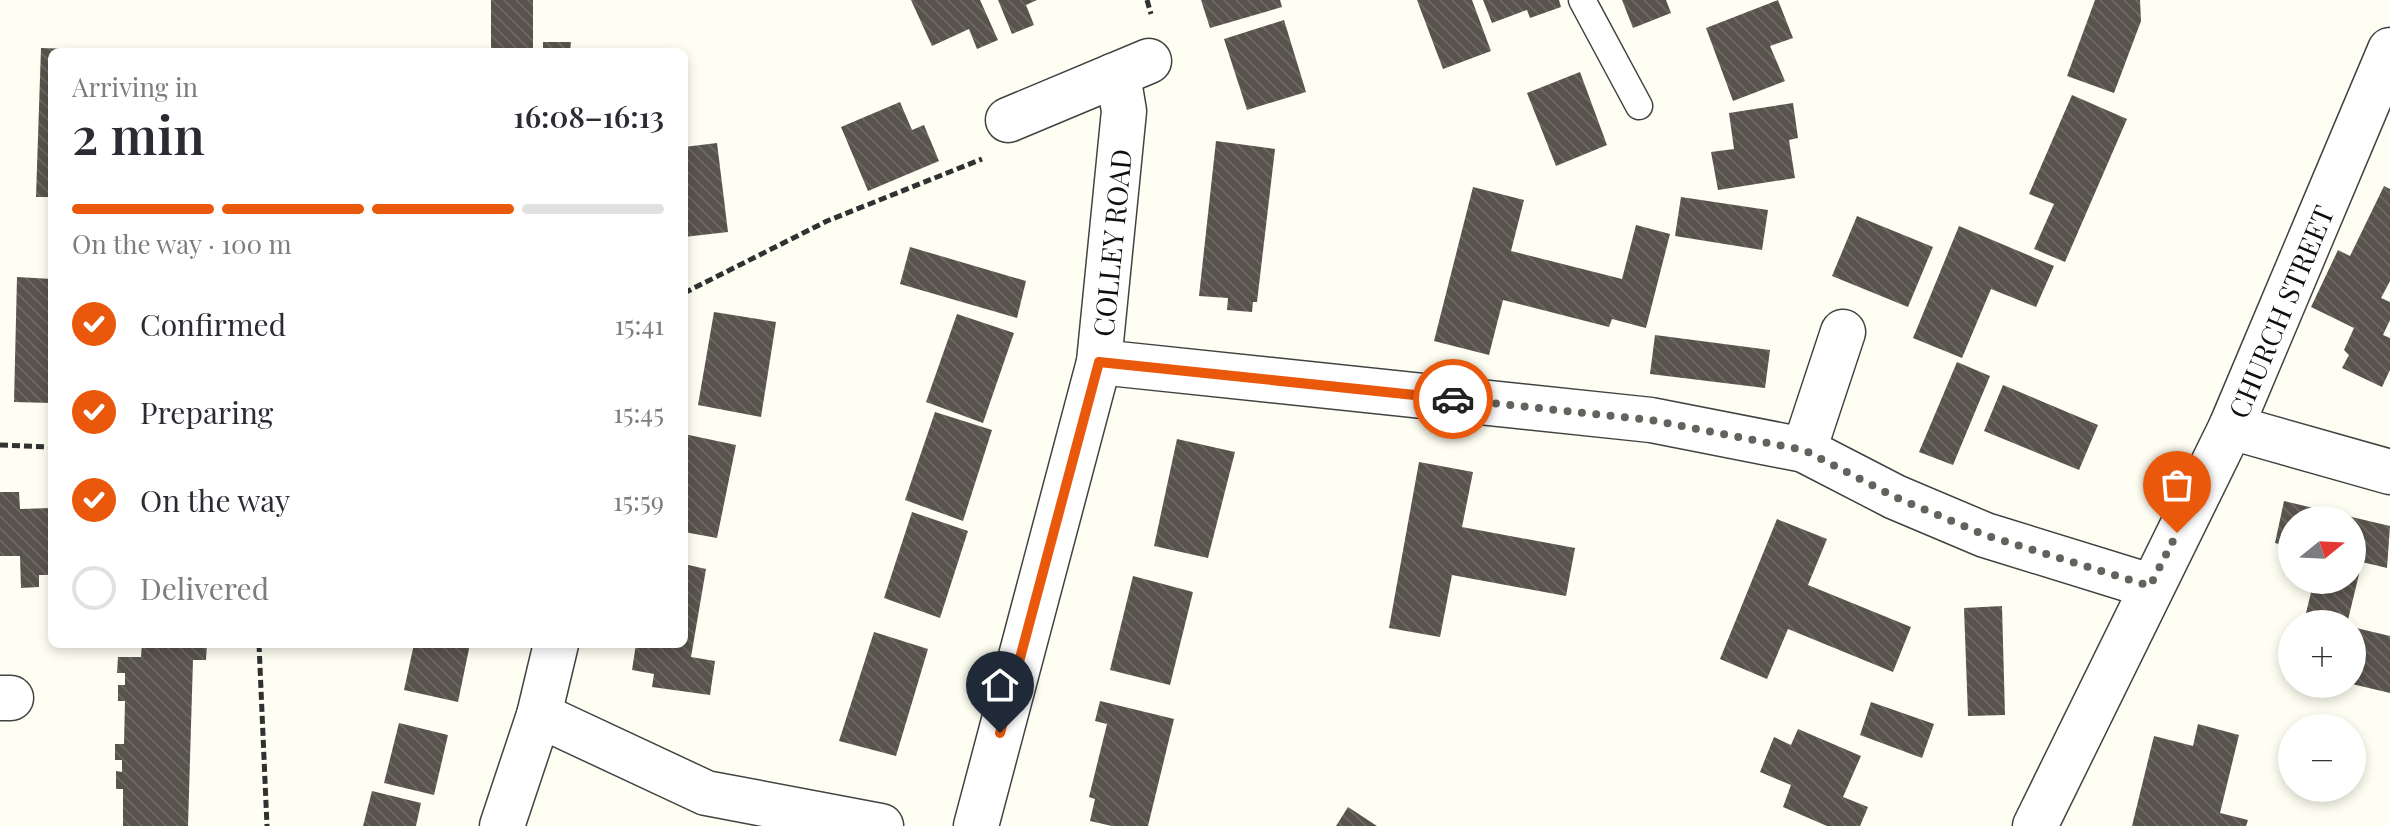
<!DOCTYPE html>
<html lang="en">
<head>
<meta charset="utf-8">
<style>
  body { margin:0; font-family:"Playfair Display",serif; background:#f7f7f7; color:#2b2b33; height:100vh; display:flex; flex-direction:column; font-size:30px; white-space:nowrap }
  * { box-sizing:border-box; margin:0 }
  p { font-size:26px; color:#7c7c81 }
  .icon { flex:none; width:44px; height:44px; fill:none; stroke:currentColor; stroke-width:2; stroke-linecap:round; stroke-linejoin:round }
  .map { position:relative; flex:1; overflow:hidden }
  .panel { position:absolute; left:48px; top:48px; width:640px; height:600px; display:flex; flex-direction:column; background:#fff; border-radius:12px; box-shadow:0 4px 12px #0003 }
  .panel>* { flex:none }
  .needle { width:52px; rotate:72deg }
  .fabs { position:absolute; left:2278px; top:506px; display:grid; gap:16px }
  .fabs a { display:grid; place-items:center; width:88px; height:88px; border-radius:50%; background:#fff; box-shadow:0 4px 12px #0003; font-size:40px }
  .pin { position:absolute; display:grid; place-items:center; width:68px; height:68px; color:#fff; margin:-82px -34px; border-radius:50% 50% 50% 0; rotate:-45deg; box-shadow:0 0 8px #0007 }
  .pin .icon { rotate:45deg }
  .courier { position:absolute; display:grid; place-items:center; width:80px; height:80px; margin:-40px; border:6px solid #ea580c; border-radius:50%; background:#fff; color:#222; box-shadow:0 2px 10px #0007 }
  .overview em { font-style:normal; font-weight:600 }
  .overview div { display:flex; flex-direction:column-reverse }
  .overview { display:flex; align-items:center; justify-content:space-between; height:136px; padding:0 24px }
  h1 { font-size:52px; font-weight:600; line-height:60px }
  .bar { display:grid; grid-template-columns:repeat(4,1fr); gap:12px 8px; align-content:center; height:96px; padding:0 24px }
  .bar i { height:10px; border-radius:6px; background:#e1e1e2 }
  .bar .active { background:#ea580c }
  .bar p { grid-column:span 4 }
  ol { padding:0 24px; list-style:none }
  li { display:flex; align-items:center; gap:24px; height:88px }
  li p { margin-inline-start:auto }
  li .icon { padding:8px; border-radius:50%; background:#ea580c; color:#fff; stroke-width:4 }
  li:last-child { color:#7c7c81 }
  li i { width:44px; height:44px; border:4px solid #e1e1e2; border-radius:50% }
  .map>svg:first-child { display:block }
</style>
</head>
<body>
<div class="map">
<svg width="2390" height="826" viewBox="0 0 2390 826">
  <defs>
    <pattern id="building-back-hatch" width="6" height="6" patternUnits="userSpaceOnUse" patternTransform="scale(2)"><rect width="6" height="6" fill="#58534c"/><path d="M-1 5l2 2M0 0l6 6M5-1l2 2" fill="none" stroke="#6b6761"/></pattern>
  </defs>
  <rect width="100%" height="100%" fill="#fefef2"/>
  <g fill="url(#building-back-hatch)">
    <rect x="491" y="0" width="42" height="52"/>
    <polygon points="911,0 980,0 998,40 977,49 969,29 932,46"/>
    <polygon points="998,0 1037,0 1026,5 1034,25 1012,34"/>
    <polygon points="1201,0 1280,0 1282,7 1210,28"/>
    <polygon points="1417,0 1472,0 1491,51 1443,69"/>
    <polygon points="1483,0 1559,0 1561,7 1530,18 1527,10 1492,23"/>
    <polygon points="1622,0 1666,0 1671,13 1633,28"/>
    <polygon points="1778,0 1793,38 1770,46 1785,81 1733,101 1706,28"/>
    <polygon points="2095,0 2140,0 2141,21 2114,93 2067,76"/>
    <polygon points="1284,20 1306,92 1247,110 1224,39"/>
    <polygon points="543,42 571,42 570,52 543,52"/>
    <polygon points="41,48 72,49 52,52 52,197 36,197"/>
    <polygon points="1580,72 1607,145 1556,166 1527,93"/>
    <polygon points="2072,95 2127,119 2065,262 2034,249 2054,204 2029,194"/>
    <polygon points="900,102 912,130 924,125 939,161 868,191 841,127"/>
    <polygon points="1793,103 1798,138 1789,140 1795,178 1718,190 1711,152 1734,149 1729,113"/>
    <polygon points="1216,141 1275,149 1257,302 1253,302 1252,312 1227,310 1228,298 1199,296"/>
    <polygon points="717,143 728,232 684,237 684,147"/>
    <polygon points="2384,186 2390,189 2390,281 2381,298 2390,302 2390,320 2383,335 2390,338 2390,370 2382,387 2342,368 2349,355 2344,350 2354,328 2311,307 2338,250 2350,256"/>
    <polygon points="1473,187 1524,200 1511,251 1622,279 1636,225 1670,234 1646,328 1612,319 1609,327 1503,300 1489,355 1434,341"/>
    <polygon points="1681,197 1768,210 1762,250 1675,236"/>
    <polygon points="1857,216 1933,247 1908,307 1832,276"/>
    <polygon points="1959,226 2054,266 2036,307 1991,289 1962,358 1913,338"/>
    <polygon points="910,247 1026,281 1017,318 900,284"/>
    <polygon points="17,277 52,279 52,403 14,402"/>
    <polygon points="714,312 776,322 761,417 698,405"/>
    <polygon points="957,314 1014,333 983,423 926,402"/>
    <polygon points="1655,335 1770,350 1765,388 1650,374"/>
    <polygon points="1957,362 1990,376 1953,465 1919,452"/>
    <polygon points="2003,385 2098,425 2079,470 1984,431"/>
    <polygon points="935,412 992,430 963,521 905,500"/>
    <polygon points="684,434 736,445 717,538 684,532"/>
    <polygon points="1177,439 1235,452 1208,558 1154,546"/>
    <polygon points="1419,462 1473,472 1462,527 1575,548 1566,596 1452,575 1440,637 1389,628"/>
    <polygon points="0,492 19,492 20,509 52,508 52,575 39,575 39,587 21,588 20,556 0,556"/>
    <polygon points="2284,501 2390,526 2387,568 2362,562 2347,624 2326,624 2327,621 2306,613 2314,580 2352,580 2352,520 2292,520 2292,547 2275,543"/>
    <polygon points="912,512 968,531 940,618 884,598"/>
    <polygon points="1777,519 1827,539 1808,585 1911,627 1893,672 1788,629 1767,679 1720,659"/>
    <polygon points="684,564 706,569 691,657 715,661 710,695 652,687 654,674 632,670 636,644 684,644"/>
    <polygon points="1133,576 1193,592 1170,685 1110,670"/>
    <polygon points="2002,606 2005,715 1968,716 1964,608"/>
    <polygon points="2352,627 2390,636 2390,693 2352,684"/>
    <polygon points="874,632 928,649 896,756 839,741"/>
    <polygon points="142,644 207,644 206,660 193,660 188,826 123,826 123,789 116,789 116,771 122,772 122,760 115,760 115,744 124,744 125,701 118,701 118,685 125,685 125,673 117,673 118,657 141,657"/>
    <polygon points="414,644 470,644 458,702 404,690"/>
    <polygon points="1100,701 1174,719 1148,826 1112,826 1090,821 1095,799 1089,797 1107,724 1095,721"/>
    <polygon points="1871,702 1934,724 1922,758 1860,735"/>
    <polygon points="399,723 448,735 434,795 384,783"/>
    <polygon points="2198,724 2239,735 2220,813 2248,820 2246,826 2132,826 2154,736 2193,746"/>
    <polygon points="1798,729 1861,756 1843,797 1868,807 1860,826 1827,826 1783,807 1791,785 1760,772 1774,737 1791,745"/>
    <polygon points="372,791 421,803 416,826 363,826"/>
    <polygon points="1348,807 1377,826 1336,826"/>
  </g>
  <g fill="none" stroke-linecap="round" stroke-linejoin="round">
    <defs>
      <polyline id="service" points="1582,0 1639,106"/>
      <g id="minor">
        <polyline points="1008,120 1149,61"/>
        <polyline points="1099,362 1651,420 1804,450 1895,497 1985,535 2150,586"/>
        <polyline points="2231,427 2390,472"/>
        <polyline points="1804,450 1843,332"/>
        <polyline points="0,698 11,698"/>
        <polyline points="539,715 706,793 881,826"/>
        <polyline points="502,826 539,715 556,644"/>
        <path id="s1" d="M976 826 1099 362 1124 111 1121 93 1113 76"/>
      </g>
      <g id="tertiary">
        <path id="s2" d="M2035 826 2231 427 2390 50"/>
      </g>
    </defs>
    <use href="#service" stroke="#424242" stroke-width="29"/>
    <use href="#minor" stroke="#424242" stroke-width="47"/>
    <use href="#tertiary" stroke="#424242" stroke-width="47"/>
    <g stroke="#313131" stroke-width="5" stroke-dasharray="8 4" stroke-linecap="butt">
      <polyline points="1147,0 1151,14"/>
      <polyline points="684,293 827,221 982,159"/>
      <polyline points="0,445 52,447"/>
      <polyline points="259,644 267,826"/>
    </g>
    <use href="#service" stroke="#fff" stroke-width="26"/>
    <use href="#minor" stroke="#fff" stroke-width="44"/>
    <use href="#tertiary" stroke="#fff" stroke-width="44"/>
  </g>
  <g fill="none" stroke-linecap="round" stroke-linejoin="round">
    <polyline stroke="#63635e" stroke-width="8" stroke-dasharray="0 14.4" points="1453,399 1651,420 1804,450 1895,497 1985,535 2150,586 2177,533"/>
    <polyline stroke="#ea580c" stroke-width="10" points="1000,733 1099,362 1453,399"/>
  </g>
  <g text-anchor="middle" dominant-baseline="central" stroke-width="8" stroke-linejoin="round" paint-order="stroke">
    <g font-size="28" fill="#0f0f0f" stroke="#fff">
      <text stroke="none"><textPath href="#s1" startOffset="600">COLLEY ROAD</textPath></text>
      <text stroke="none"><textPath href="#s2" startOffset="570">CHURCH STREET</textPath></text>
    </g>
  </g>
</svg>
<div class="fabs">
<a><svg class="needle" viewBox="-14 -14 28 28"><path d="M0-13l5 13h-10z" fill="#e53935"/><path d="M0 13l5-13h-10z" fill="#7c7c81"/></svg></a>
<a>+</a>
<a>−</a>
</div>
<div class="pin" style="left:2177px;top:533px;background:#ea580c"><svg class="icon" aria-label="bag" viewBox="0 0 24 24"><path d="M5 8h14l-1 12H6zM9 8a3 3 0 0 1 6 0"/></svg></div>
<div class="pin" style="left:1000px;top:733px;background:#1f2937"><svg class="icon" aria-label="home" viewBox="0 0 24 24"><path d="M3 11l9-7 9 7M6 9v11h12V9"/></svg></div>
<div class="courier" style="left:1453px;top:399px"><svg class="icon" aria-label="car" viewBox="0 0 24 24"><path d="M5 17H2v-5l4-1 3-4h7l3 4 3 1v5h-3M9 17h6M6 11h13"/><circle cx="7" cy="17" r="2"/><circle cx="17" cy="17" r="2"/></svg></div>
<section class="panel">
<div class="overview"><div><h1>2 min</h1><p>Arriving in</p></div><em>16:08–16:13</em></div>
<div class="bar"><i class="active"></i><i class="active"></i><i class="active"></i><i></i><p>On the way · 100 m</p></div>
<ol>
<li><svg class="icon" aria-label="check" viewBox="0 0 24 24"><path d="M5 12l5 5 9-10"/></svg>Confirmed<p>15:41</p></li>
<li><svg class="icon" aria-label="check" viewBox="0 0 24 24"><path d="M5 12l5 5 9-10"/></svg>Preparing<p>15:45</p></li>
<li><svg class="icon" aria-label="check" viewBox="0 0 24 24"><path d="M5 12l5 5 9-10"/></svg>On the way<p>15:59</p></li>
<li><i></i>Delivered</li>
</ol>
</section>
</div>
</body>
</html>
